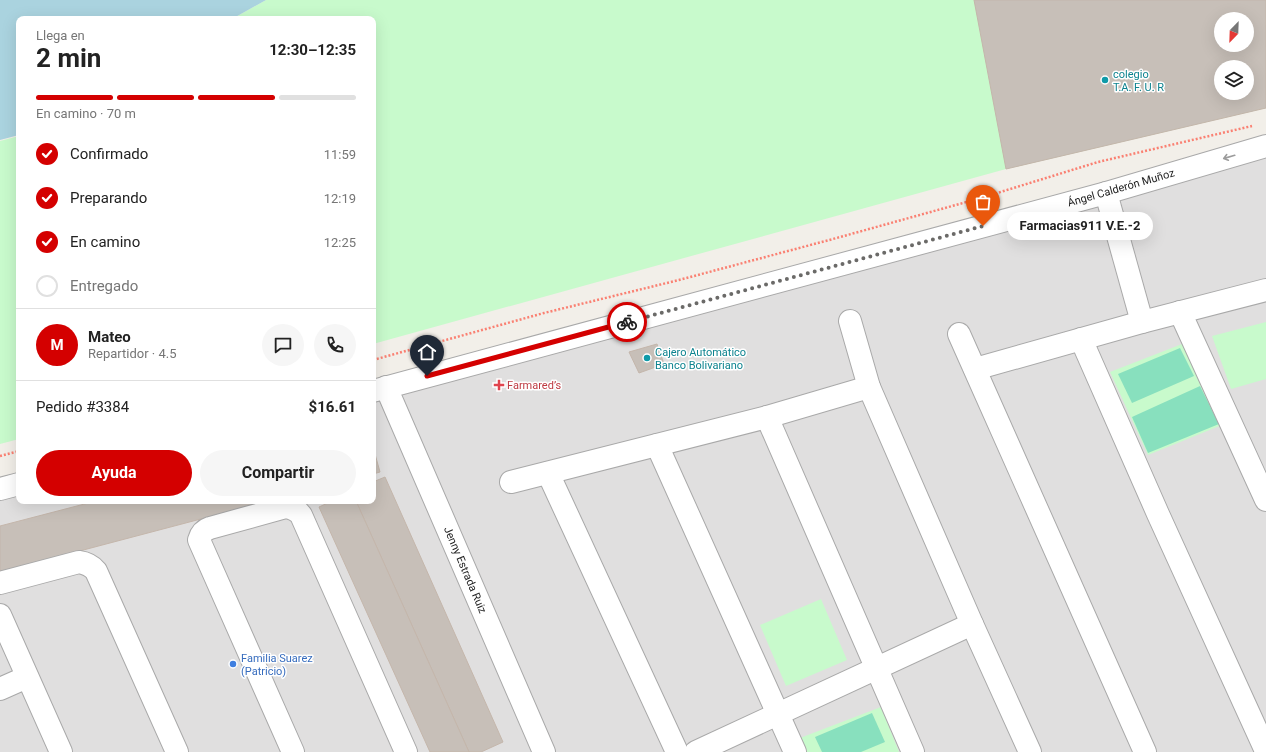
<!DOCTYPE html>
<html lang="es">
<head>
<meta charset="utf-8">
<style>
  body { margin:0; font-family:Roboto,sans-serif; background:#f6f6f6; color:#222; height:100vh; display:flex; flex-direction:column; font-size:15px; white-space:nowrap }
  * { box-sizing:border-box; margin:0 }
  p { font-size:13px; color:#767676 }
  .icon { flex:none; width:22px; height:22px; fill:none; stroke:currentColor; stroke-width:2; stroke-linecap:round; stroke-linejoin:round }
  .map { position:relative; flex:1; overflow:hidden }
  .side { position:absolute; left:16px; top:16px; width:360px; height:488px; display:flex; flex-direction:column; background:#fff; border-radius:8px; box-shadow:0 4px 16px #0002 }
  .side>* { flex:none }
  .needle { width:26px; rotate:203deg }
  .fabs { position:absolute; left:1214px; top:12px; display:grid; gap:8px }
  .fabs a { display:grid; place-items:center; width:40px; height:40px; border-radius:50%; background:#fff; box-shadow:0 4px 16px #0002; font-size:20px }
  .pin { position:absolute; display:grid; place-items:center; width:34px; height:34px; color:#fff; margin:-41px -17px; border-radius:50% 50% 50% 0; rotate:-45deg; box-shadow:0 0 4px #0007 }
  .pin .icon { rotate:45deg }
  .courier { position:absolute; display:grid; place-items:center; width:40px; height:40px; margin:-20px; border:3px solid #d40000; border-radius:50%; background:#fff; color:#222; box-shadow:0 1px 5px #0007 }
  .bubble { position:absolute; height:28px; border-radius:14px; background:#fff; box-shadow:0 4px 16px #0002; font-size:13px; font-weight:700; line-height:28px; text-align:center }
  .summary em { font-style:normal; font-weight:700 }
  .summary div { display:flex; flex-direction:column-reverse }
  .summary { display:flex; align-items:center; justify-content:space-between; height:68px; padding:0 20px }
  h1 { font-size:26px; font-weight:700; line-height:30px }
  .bar { display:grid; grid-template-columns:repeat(4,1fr); gap:6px 4px; align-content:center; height:48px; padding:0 20px }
  .bar i { height:5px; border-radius:3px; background:#e0e0e0 }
  .bar .on { background:#d40000 }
  .bar p { grid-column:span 4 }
  .line { display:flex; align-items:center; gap:10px; padding:0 20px; border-top:1px solid #e0e0e0 }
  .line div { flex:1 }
  .round { display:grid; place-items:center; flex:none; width:42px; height:42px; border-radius:21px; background:#f6f6f6 }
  ol { padding:0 20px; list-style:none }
  li { display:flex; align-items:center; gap:12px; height:44px }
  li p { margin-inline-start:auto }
  li .icon { padding:4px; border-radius:50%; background:#d40000; color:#fff; stroke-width:4 }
  li:last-child { color:#767676 }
  li i { width:22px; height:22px; border:2px solid #e0e0e0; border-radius:50% }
  .primary-button { display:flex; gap:8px; margin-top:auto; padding:8px 20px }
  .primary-button a { flex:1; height:46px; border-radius:24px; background:#d40000; color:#fff; font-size:16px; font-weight:700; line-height:46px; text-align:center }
  .primary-button a+a { background:#f6f6f6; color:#222 }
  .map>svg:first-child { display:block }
</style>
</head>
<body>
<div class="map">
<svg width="1266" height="752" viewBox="0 0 1266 752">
  <rect width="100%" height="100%" fill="#f2efe9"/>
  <polygon fill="#e0dfdf" points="1266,152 1266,752 0,752 0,489 19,484 19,501 373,501 373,391"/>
  <g fill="#c8facc" fill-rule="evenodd">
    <path d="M266 0H1266V108L1006 169 373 344V19H232ZM1221 19H1247V45H1221ZM1221 67H1247V93H1221Z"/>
    <polygon points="19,136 19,439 0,444 0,141"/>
    <polygon points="1266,322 1266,379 1231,389 1212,336"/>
    <polygon points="1182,344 1222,425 1148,455 1110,372"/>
    <polygon points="821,599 847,660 786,686 760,625"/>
    <polygon points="881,707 899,752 806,752 800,738"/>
  </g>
  <g fill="#88e0be">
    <polygon points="1180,348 1194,376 1132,403 1118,374"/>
    <polygon points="1200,386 1219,424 1148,453 1132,417"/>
    <polygon points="872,713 885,742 861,752 822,752 815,737"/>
  </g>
  <polygon fill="#aad3df" points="0,0 266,0 232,19 19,19 19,135 0,140"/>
  <g fill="#c7bfb8" stroke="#c4b6ab" fill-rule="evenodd">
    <path d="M974 0H1266V108L1006 169ZM1221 19H1247V45H1221ZM1221 67H1247V93H1221Z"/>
    <polygon points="657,344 664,364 639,373 629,352"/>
    <polygon points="373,447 380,472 373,474"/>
    <polygon points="385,477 503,742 481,752 469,752 356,501 373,501 373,482"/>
    <polygon points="96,501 269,501 0,572 0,526"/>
    <polygon points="332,501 356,501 469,752 430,752 319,507"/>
  </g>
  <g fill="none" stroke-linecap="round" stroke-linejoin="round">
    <defs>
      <g id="minor">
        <polyline points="1106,193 1142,322"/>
        <polyline points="1180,312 1266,500"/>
        <polyline points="850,321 869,387 972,624 1030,752"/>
        <polyline points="959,334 1145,752"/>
        <polyline points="1081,339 1158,514 1266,751"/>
        <polyline points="975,369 1142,322 1266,290"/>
        <polyline points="386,387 544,752"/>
        <polyline points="373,391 1106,193 1266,146"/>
        <polyline points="767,417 913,752"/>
        <polyline points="657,445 795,752"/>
        <polyline points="548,473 677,752"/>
        <polyline points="511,482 767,417 869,387"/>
        <polyline points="0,489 19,484"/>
        <path d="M0 583 79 562C86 563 91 565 96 571L177 752"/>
        <polyline points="0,615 61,752"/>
        <polyline points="0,689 27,677"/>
        <path d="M293 752 199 540C201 533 204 530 210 528L286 507C293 508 297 510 301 515L406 752"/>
        <polyline points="696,752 972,624"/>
      </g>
    </defs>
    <use href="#minor" stroke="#a9a9a9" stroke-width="24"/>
    <g stroke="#fa8072" stroke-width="2.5" stroke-dasharray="2 2" stroke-linecap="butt">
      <polyline points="373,360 544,313 679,280 833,239 981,198 1098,162 1252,126"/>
      <polyline points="0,456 19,451"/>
    </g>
    <use href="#minor" stroke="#fff" stroke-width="22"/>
  </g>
  <defs><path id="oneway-shaft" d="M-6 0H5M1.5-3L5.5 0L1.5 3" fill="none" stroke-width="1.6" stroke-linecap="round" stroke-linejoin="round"/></defs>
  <use stroke="#9c9c9c" href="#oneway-shaft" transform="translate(1229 157) rotate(164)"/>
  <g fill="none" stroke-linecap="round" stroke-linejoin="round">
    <polyline stroke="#6b6a68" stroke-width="4" stroke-dasharray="0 7.2" points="627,322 983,226"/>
    <polyline stroke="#d40000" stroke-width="5" points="427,376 627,322"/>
  </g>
  <g fill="#0f9aa8" stroke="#fff" stroke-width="1.5">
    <circle cx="1105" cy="80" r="4"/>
    <circle cx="647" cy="358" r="4"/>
  </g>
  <path fill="#e0444e" stroke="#fff" stroke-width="1.5" d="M497 379h4v4h4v4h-4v4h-4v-4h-4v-4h4z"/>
  <circle fill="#3f7fe0" stroke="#fff" stroke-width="1.5" cx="233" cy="664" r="4"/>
  <g text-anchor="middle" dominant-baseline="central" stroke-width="3" stroke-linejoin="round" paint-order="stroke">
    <g font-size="11" fill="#0d838f" stroke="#fff" text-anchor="start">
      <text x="1113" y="74">colegio<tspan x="1113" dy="13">T.A. F. U. R</tspan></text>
      <text x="655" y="352">Cajero Automático<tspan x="655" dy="13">Banco Bolivariano</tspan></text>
    </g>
    <g font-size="11" fill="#222" stroke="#fff">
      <text transform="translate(1121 188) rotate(-16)">Ángel Calderón Muñoz</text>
      <text transform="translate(465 570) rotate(67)">Jenny Estrada Ruiz</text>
    </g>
    <g font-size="11" fill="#be3a42" stroke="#fff" text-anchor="start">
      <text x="507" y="385">Farmared’s</text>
    </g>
    <g font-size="11" fill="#366cbe" stroke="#fff" text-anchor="start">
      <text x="241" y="658">Familia Suarez<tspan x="241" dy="13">(Patricio)</tspan></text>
    </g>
  </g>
</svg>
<div class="fabs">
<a><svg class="needle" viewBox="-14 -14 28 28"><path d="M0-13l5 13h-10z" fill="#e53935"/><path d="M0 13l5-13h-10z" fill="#767676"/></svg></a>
<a><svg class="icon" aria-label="layers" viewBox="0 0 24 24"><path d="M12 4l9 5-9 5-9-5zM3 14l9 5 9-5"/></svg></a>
</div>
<div class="pin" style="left:983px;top:226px;background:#ea580c"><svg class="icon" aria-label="bag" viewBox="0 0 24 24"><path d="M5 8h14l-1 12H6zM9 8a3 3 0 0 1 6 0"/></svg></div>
<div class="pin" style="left:427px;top:376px;background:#1f2937"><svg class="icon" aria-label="home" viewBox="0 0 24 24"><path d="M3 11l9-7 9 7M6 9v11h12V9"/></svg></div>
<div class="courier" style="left:627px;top:322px"><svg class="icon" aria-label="bike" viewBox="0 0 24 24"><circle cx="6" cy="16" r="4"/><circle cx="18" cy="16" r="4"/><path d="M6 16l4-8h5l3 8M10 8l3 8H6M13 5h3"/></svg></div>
<div class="bubble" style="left:1007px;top:212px;width:146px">Farmacias911 V.E.-2</div>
<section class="side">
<div class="summary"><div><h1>2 min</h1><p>Llega en</p></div><em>12:30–12:35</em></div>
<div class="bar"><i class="on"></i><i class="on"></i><i class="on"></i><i></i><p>En camino · 70 m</p></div>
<ol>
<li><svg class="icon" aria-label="check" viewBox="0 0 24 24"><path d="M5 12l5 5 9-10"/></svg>Confirmado<p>11:59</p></li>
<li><svg class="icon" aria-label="check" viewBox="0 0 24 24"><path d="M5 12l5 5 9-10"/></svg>Preparando<p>12:19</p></li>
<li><svg class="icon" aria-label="check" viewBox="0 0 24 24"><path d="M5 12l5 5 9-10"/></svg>En camino<p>12:25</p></li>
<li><i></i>Entregado</li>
</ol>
<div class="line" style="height:72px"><b class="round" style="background:#d40000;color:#fff">M</b><div><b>Mateo</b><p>Repartidor · 4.5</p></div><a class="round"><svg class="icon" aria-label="chat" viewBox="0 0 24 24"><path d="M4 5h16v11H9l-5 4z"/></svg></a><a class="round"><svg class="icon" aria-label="phone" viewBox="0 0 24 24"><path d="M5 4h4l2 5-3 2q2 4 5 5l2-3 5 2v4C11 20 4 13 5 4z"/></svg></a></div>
<div class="line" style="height:52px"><div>Pedido #3384</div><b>$16.61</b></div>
<div class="primary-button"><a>Ayuda</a><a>Compartir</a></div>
</section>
</div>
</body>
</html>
